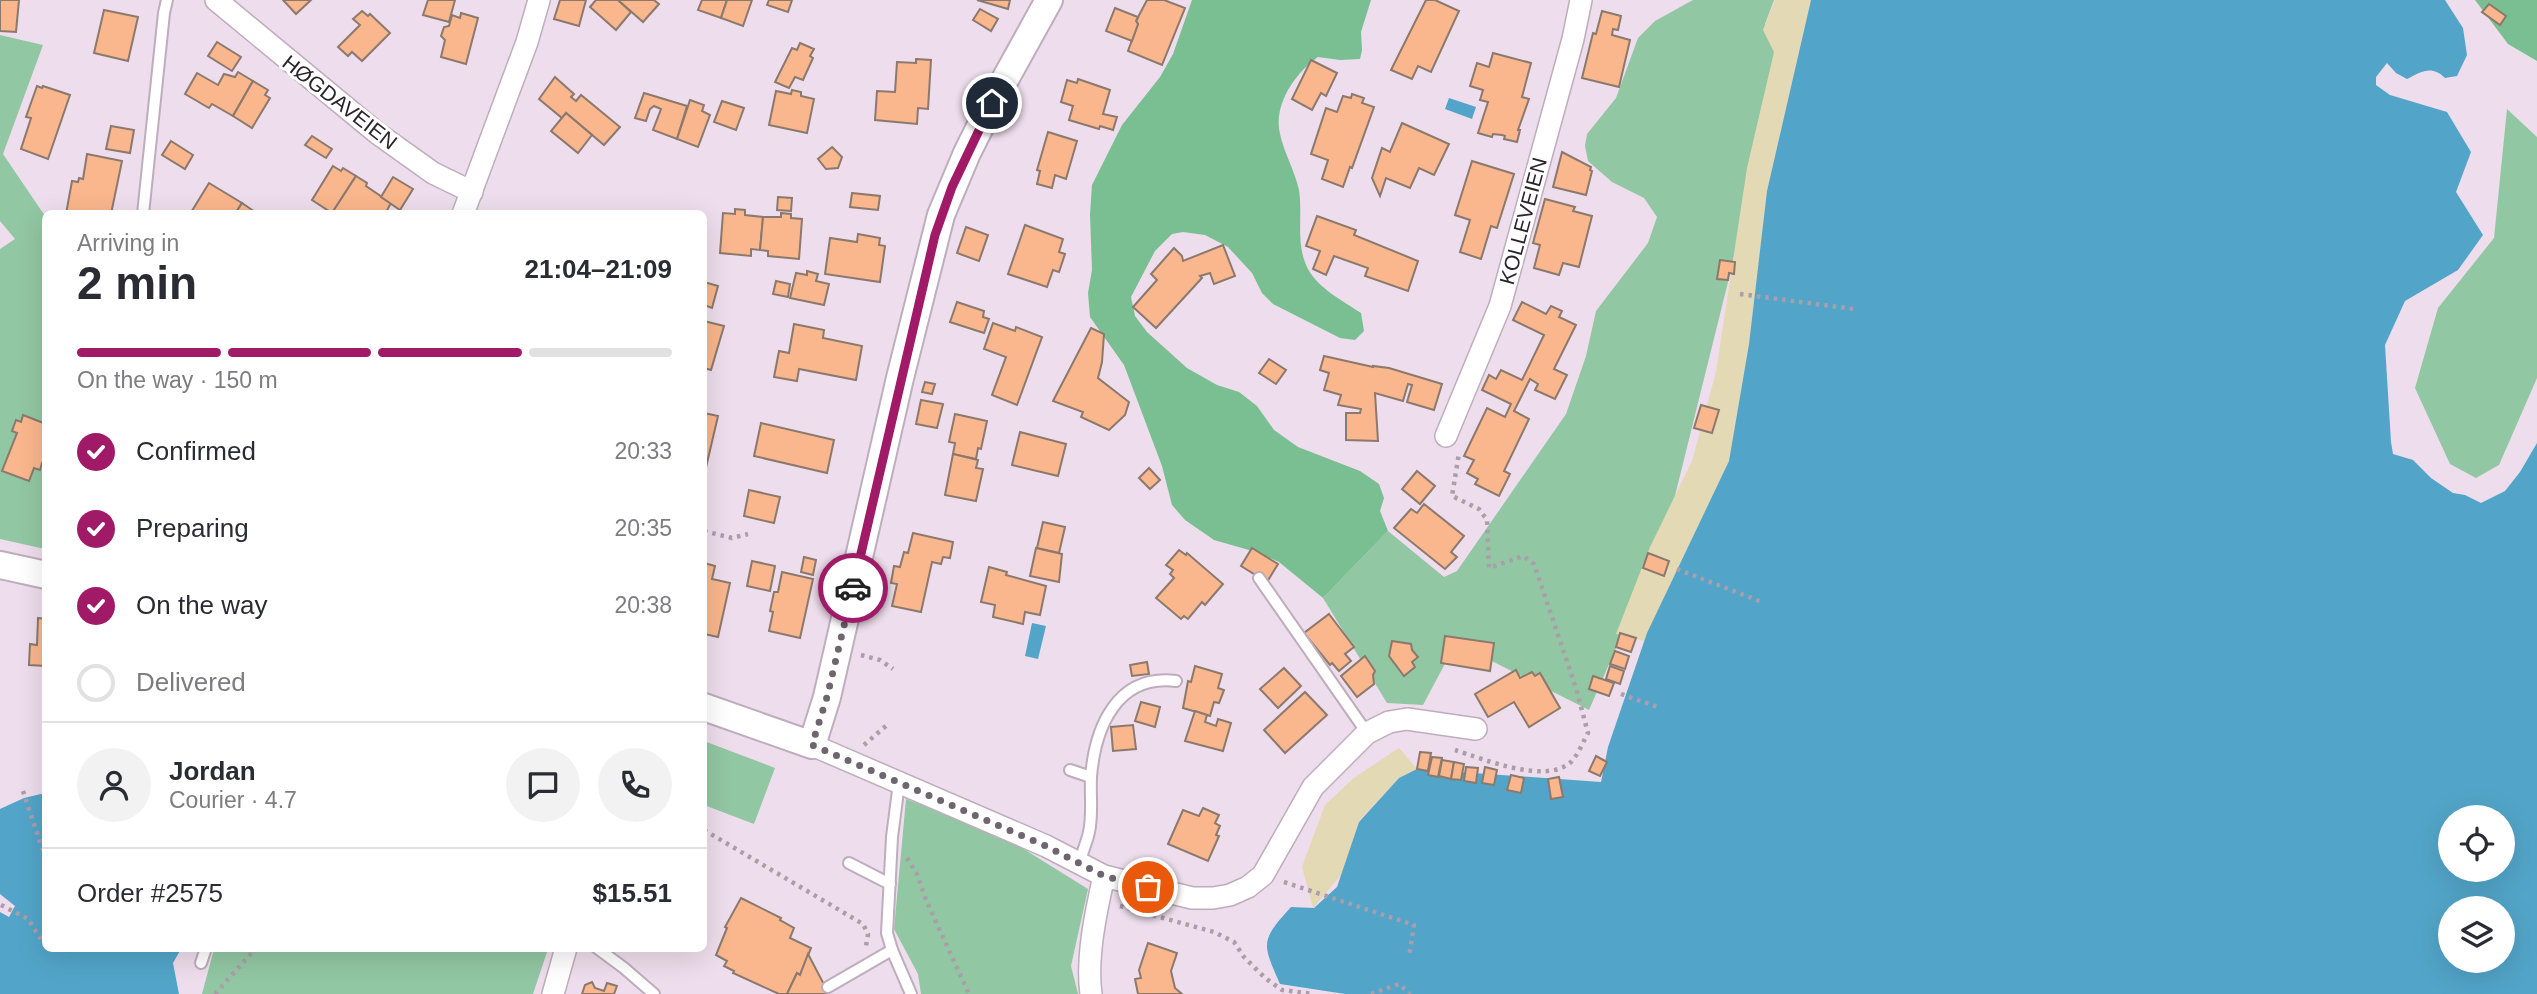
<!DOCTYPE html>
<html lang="en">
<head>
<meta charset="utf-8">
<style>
  body { margin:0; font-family:Arial,sans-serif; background:#f2f2f3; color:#2b2b33; height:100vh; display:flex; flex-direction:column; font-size:26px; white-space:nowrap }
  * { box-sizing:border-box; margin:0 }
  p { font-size:23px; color:#7c7c81 }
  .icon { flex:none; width:38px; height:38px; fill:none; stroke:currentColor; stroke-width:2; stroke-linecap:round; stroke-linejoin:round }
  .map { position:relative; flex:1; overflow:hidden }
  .sheet { position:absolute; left:42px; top:210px; width:665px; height:742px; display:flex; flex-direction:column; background:#fff; border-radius:10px; box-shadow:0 7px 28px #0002 }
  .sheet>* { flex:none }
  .buttons { position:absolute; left:2438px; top:805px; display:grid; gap:14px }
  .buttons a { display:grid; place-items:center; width:77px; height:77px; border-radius:50%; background:#fff; box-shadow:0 7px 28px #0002; font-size:35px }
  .pin { position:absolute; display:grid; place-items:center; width:60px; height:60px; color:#fff; margin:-30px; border:4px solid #fff; border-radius:50%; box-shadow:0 2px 7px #0007 }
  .courier { position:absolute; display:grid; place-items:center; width:70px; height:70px; margin:-35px; border:5px solid #a11a67; border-radius:50%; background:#fff; color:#222; box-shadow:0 2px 9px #0007 }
  .summary em { font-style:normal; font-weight:700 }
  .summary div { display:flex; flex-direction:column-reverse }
  .summary { display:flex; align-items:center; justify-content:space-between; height:119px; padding:0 35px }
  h1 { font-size:46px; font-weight:700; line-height:52px }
  .bar { display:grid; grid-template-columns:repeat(4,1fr); gap:10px 7px; align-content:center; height:84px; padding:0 35px }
  .bar i { height:9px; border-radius:5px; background:#e1e1e2 }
  .bar .active { background:#a11a67 }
  .bar p { grid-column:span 4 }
  .line { display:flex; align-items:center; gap:18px; padding:0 35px; border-top:2px solid #e1e1e2 }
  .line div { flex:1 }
  .round { display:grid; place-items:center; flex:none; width:74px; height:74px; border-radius:37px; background:#f2f2f3 }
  ol { padding:0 35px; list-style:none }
  li { display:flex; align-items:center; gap:21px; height:77px }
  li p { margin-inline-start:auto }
  li .icon { padding:7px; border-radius:50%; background:#a11a67; color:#fff; stroke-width:4 }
  li:last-child { color:#7c7c81 }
  li i { width:38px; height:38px; border:4px solid #e1e1e2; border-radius:50% }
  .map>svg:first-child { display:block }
</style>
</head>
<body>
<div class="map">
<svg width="2537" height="994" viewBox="0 0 2537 994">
  <rect width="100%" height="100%" fill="#eeddec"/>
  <g fill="#92c7a3">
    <polygon points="1693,0 1774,0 1765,24 1780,56 1728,282 1665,536 1589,710 1456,643 1423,705 1387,703 1323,598 1388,531 1444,577 1457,571 1566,414 1586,356 1596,311 1648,243 1657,217 1644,198 1612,182 1588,161 1585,146 1587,134 1616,98 1638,38 1655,21"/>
    <polygon points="0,35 43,45 3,154 45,216 45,549 0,539 0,249 15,239 0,221"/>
    <polygon points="2507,109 2537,137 2537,378 2499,465 2476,478 2450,464 2415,388 2438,308 2494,238"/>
    <polygon points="704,741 775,768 754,824 704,805"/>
    <polygon points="906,799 1006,838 1088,889 1071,966 1078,994 921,994 918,974 894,929"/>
    <polygon points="214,949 214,948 548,949 533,994 202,994"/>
  </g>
  <g fill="#79bf92">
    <path d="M1192 0H1371L1361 32 1362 50 1360 59 1340 60 1318 57C1295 73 1273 105 1280 134 1284 153 1295 171 1299 190 1303 217 1295 244 1308 269 1318 288 1343 301 1361 313L1364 331 1355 340 1340 338 1273 304 1262 293 1252 273 1228 247 1205 235 1183 232 1172 234 1155 251 1131 297 1135 316 1147 332 1187 368 1217 385 1239 392 1257 406 1274 430 1298 447 1360 471 1379 484 1384 498 1380 511 1388 531 1323 598 1279 562 1256 552 1214 540 1185 520 1172 505 1162 466 1124 365 1090 317 1088 293 1092 270 1090 214 1092 185 1122 125 1160 77 1173 54Z"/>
    <polygon points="2475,0 2537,0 2537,61 2508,44"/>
  </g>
  <g fill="#e3d9b4">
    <polygon points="1775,0 1811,0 1767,191 1749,344 1729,461 1644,641 1616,634 1650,547 1692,461 1716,372 1747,168 1774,52 1763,30"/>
    <polygon points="1399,748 1417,769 1399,778 1359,821 1342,874 1313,908 1302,867 1325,805 1354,778"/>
  </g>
  <g fill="#52a5c9" fill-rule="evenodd">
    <path d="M1811 0H2445L2463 28 2467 55 2457 76 2445 78C2432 65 2422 71 2407 79L2396 73 2387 63 2376 77V85L2390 95 2447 112 2471 152 2456 192 2483 235 2458 270 2405 301 2385 345 2391 442 2393 454 2413 460 2431 478 2453 493 2465 495 2481 503 2505 491 2520 472 2537 443V994H1345L1280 984C1262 943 1260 941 1291 907L1314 908 1337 887 1359 822 1399 778 1417 769 1601 782 1608 747 1647 633 1729 461 1749 344 1767 191ZM2450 817H2502V870H2450ZM2450 908H2502V961H2450Z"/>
    <polygon points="1449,98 1476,107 1472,119 1445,109"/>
    <polygon points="1032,623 1046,626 1038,659 1025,656"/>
    <polygon points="45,793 46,948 181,949 173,963 179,994 0,994 0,912 9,917 15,906 0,894 0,809 24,798"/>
  </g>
  <g fill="#fab68c" stroke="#8b796e" stroke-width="2">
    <polygon points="0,0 19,0 16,32 0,31"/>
    <polygon points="283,0 311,0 296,14"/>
    <polygon points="428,0 455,0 449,22 423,15"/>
    <polygon points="560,0 586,0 579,26 554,19"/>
    <polygon points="596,0 618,0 631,12 616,30 590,7"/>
    <polygon points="618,0 654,0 659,4 643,22"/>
    <polygon points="702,0 727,0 721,18 698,10"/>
    <polygon points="727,0 752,0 743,26 721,18"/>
    <polygon points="769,0 792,0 788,12 767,5"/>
    <polygon points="977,0 1010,0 1008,9"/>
    <polygon points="1147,0 1164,0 1185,8 1162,65 1128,51 1138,24 1136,21"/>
    <polygon points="1426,0 1435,0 1459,11 1431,72 1418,66 1412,79 1391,70"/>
    <polygon points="2489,4 2506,16 2500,25 2482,12"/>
    <polygon points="1115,8 1138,17 1136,21 1138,24 1132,41 1106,31"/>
    <polygon points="980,9 998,19 991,31 973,20"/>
    <polygon points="104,10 138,17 128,61 94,53"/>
    <polygon points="362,11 368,16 370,14 390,33 362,61 352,52 348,56 338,47 360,25 353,19"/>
    <polygon points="1602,11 1621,16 1618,30 1613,29 1612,35 1630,40 1619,87 1582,78 1593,33 1596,34"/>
    <polygon points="461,13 478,18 466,64 441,57 445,40 441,36 444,27 449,26 452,15 460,18"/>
    <polygon points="217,42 241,57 232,71 208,56"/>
    <polygon points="800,43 814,49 810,56 813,58 803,80 795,77 789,88 775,82 792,48 797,50"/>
    <polygon points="1493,53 1531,63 1522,97 1529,99 1518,130 1520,130 1517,142 1504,139 1505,136 1502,135 1493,134 1492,137 1478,133 1488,102 1480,100 1483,90 1470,86 1477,63 1489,67"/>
    <polygon points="916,59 931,60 928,109 918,108 917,124 875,120 877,91 895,92 897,62 916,63"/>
    <polygon points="1311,60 1337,73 1326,96 1321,93 1312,110 1292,99"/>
    <polygon points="238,72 253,81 233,116 212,104 209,108 185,94 197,73 218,85 224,74 235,77"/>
    <polygon points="555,77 574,94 571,97 576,101 581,95 620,127 604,145 566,113 562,118 539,99"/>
    <polygon points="1078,79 1110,90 1103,114 1117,117 1113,130 1100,126 1099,129 1069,120 1073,106 1061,102 1067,80 1077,83"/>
    <polygon points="253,81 268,90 265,95 270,98 252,128 233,116"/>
    <polygon points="37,86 42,88 43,86 70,95 48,159 21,149 31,118 26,117"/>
    <polygon points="792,90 801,92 801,96 814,99 807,133 769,125 776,91 791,94"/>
    <polygon points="644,93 687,106 677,139 653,130 661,109 654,106 650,109 646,121 635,118"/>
    <polygon points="1352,94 1364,98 1362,103 1374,107 1352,168 1350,167 1343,187 1322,179 1328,160 1311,154 1326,108 1337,112 1343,96 1351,98"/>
    <polygon points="690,100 704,105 702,111 710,115 698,147 677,139"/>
    <polygon points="722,101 744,108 736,130 714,122"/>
    <polygon points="566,113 592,135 578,153 551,131"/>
    <polygon points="1402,123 1449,144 1434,175 1419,168 1410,188 1386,178 1380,196 1372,178 1382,148 1390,152"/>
    <polygon points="111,126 134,130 130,153 106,149"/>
    <polygon points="1048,132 1077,141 1066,179 1055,175 1052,188 1037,184 1040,171 1037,170"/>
    <polygon points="312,136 332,149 326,158 305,145"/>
    <polygon points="171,141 193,155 185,169 162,155"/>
    <polygon points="832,147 842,157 838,168 826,169 818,159"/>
    <polygon points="1562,152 1591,167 1590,170 1592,171 1586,195 1553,187"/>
    <polygon points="87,154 122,161 111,214 66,214 72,181 78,182 79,178 83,179"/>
    <polygon points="1472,161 1514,174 1497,228 1491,226 1481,259 1460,252 1470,220 1455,215"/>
    <polygon points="333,166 341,171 343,168 356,176 332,213 312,200"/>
    <polygon points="356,176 367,183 366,186 391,203 385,214 332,213"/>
    <polygon points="393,177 413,189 400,210 381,197"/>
    <polygon points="209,183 242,203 235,214 190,214"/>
    <polygon points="852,193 880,196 878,210 850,207"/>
    <polygon points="778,197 792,198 791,211 777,210"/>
    <polygon points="1545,199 1575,207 1573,211 1592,216 1579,267 1563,263 1559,275 1534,268 1540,245 1533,243"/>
    <polygon points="242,203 258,214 235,214"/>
    <polygon points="735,209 745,210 745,215 763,217 760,250 751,249 751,256 720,253 723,213 735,214"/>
    <polygon points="781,213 791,214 791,218 802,219 799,259 768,256 768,251 760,250 763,217 781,217"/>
    <polygon points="1317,216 1356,230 1354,235 1418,261 1408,291 1365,276 1368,268 1334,256 1326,275 1313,269 1320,251 1306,246"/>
    <polygon points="1025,225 1063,239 1059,252 1065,254 1059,272 1053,270 1047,287 1008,274"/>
    <polygon points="966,227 988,235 979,261 957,253"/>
    <polygon points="858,234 880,238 879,245 885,246 880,282 825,274 830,238 857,242"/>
    <polygon points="1223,245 1235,276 1214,284 1210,273 1200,276 1202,278 1156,328 1133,307 1157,280 1151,274 1174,248 1182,256 1183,261"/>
    <polygon points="1720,260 1735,262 1734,274 1729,273 1728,280 1717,279"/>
    <polygon points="807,271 818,274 816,281 829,284 824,305 790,298 796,273 807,275"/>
    <polygon points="776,281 790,284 788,297 773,294"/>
    <polygon points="704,282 718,286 712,308 704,305"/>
    <polygon points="957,302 984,311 983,317 989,319 984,333 950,322"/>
    <polygon points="1522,302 1546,314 1551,306 1562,311 1559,317 1576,325 1554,369 1567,375 1555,399 1535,390 1538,384 1530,379 1514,411 1529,419 1504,471 1510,474 1499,496 1475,484 1478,479 1467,473 1474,460 1464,456 1487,408 1505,417 1511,404 1482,390 1489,375 1496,379 1501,370 1522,380 1544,335 1513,320"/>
    <polygon points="704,321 724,326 711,370 704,368"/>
    <polygon points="993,323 1015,331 1016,327 1042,337 1017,405 992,395 1006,357 984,349"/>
    <polygon points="794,324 824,330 823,338 862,346 856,380 799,369 797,381 774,377 779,351 789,353"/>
    <polygon points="1091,328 1104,334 1102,362 1098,378 1129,402 1125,415 1109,430 1081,417 1083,412 1053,401"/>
    <polygon points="1324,356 1373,367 1373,366 1389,368 1442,384 1434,410 1407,402 1412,385 1408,384 1403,401 1375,393 1378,441 1346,440 1346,413 1360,413 1361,409 1338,405 1341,395 1324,390 1329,373 1320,370"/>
    <polygon points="1269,359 1286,370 1276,384 1259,373"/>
    <polygon points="925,382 935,384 932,394 922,392"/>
    <polygon points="921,400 943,404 937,428 916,424"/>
    <polygon points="1701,405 1719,410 1712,433 1694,428"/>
    <polygon points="704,413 718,416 704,476"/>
    <polygon points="955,414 987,421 981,449 978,448 976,459 953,454 955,443 949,442"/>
    <polygon points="23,415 46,424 46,464 42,463 40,470 34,468 29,481 2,471 17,433 12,431 16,420 21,422"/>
    <polygon points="761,423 834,440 827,473 754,456"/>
    <polygon points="1020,432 1066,444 1058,476 1012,465"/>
    <polygon points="953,454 978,460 976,468 983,469 976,501 945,495"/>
    <polygon points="1149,468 1160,480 1150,489 1139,478"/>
    <polygon points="1417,471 1435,486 1420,504 1402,489"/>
    <polygon points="749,490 780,497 774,523 744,516"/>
    <polygon points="1424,504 1464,536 1451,552 1457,557 1445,569 1394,528 1411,509 1417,513"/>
    <polygon points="1043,522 1065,527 1059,553 1037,548"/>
    <polygon points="913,533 953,542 950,558 943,557 941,564 932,562 921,612 892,606 897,584 891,583 894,566 900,567 904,552 908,553"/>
    <polygon points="1036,548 1062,554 1059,582 1030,576"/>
    <polygon points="1252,548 1278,564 1267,582 1241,566"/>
    <polygon points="1179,550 1186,555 1187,553 1223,584 1205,605 1202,602 1188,619 1184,616 1181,619 1156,598 1174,578 1170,574 1173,570 1166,565"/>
    <polygon points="1648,553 1669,561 1664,576 1643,568"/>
    <polygon points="804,557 816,560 813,575 801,572"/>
    <polygon points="752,561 775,566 770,591 747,586"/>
    <polygon points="704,563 715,566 712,579 730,583 718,637 704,634"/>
    <polygon points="989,567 1007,572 1006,575 1046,586 1040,615 1025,612 1023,624 993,617 995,605 981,602"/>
    <polygon points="782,572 813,579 800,638 769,631 773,612 770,611 774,592 778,592"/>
    <polygon points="1329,614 1354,647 1345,654 1351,661 1339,671 1332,663 1330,665 1304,633"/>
    <polygon points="38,618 46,619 46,666 29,665 30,644 37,645"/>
    <polygon points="1620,633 1636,638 1631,652 1616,647"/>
    <polygon points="1445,636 1494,643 1490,671 1441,663"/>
    <polygon points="1392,641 1411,644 1412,650 1418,657 1412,662 1415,667 1404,676 1389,656"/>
    <polygon points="1615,651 1629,656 1625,669 1610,664"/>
    <polygon points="1365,656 1375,671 1373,675 1374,684 1357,697 1341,676"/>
    <polygon points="1147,662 1149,674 1132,676 1130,665"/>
    <polygon points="1195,666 1222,674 1218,688 1224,690 1219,703 1214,702 1210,716 1183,708 1188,681 1191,682"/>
    <polygon points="1610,666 1624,671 1620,684 1606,679"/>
    <polygon points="1284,668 1301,686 1278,708 1260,689"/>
    <polygon points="1516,670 1520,678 1532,672 1535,676 1540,673 1560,708 1529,727 1514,702 1488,717 1475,694"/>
    <polygon points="1593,676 1614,683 1609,696 1589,689"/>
    <polygon points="1305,692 1327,715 1285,753 1264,730"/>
    <polygon points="1141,702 1160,707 1155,727 1135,721"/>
    <polygon points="1195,711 1207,715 1205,722 1216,726 1218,719 1231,723 1223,751 1185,741"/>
    <polygon points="1133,725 1136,749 1113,751 1111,727"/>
    <polygon points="1420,752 1431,753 1428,771 1417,769"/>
    <polygon points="1596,756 1607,762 1600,776 1589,771"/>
    <polygon points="1432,757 1442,758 1438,777 1428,775"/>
    <polygon points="1442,760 1454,762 1451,779 1439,776"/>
    <polygon points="1454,762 1464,764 1461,780 1451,779"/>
    <polygon points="1466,767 1478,768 1476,783 1464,781"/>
    <polygon points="1485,767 1497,770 1494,785 1482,783"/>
    <polygon points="1511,775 1524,778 1521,793 1507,790"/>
    <polygon points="1559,777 1563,797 1551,799 1548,779"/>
    <polygon points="1203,808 1219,815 1215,823 1220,826 1216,835 1219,836 1208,861 1168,844 1183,810 1199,816"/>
    <polygon points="741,898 781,918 780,920 794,928 790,938 811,948 800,975 797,973 787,994 779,994 733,973 734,971 724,966 727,961 716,955 727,928 725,927"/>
    <polygon points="1148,943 1177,953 1171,971 1175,988 1182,994 1138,994 1135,979 1141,978 1139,970"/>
    <polygon points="808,954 829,994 787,994 797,973 800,975"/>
    <polygon points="592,982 595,988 604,991 607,983 617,986 614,994 582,994 585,985"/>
  </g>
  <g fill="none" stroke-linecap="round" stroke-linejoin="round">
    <defs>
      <g id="service">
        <polyline points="143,214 164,13 167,0"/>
        <polyline points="1259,578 1367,733"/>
        <polyline points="1070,770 1091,777"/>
        <polyline points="899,783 892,837 887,933 892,950 911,994"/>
        <polyline points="849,863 890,884"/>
        <path d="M1079 863C1082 853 1087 842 1089 832 1093 814 1090 795 1091 777 1095 727 1117 674 1176 681"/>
        <polyline points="597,948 624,968 654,994"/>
        <polyline points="201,963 206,948"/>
        <polyline points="828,987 892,950"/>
      </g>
      <g id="minor">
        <polyline points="216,0 377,133 433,173 472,192"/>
        <polyline points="463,214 527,42 539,0"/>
        <polyline points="1446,436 1500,306 1573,39 1581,0"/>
        <polyline points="812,745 1046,846 1104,876 1192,898 1213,898 1230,895 1248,887 1263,875 1313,787 1367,733 1389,722 1407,719 1476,729"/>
        <polyline points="553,994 566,948"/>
        <path d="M1091 994C1086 958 1096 911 1104 876"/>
      </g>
      <g id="tertiary">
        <polyline points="0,565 46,575"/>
        <polyline points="704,707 812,745 827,697 900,378 941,215 967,153 992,103 1049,0"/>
      </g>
    </defs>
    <use href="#service" stroke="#beadbc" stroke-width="14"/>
    <use href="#minor" stroke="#beadbc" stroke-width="24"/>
    <use href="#tertiary" stroke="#beadbc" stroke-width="30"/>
    <g stroke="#ab9da9" stroke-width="4.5" stroke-dasharray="3.5 5" stroke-linecap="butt">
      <polyline points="1740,294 1854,309"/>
      <polyline points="704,531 732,538 748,534"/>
      <polyline points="1677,569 1762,602"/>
      <polyline points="861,655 880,660 893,669"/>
      <polyline points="1621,694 1660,708"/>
      <polyline points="864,745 887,725"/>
      <path d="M1455 750C1483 759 1546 785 1571 762 1578 755 1583 742 1588 733L1576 688 1534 564 1523 556 1489 568 1487 520 1479 509 1452 496 1459 453"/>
      <polyline points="23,791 46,860"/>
      <polyline points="704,830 863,924 868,934 866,946"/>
      <polyline points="907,858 917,874 926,900 969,994"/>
      <polyline points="1284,882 1414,925 1409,957"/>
      <polyline points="1,905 28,919 44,944"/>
      <polyline points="1120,906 1214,932 1234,942 1244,957 1265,978 1282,990 1314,994"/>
      <polyline points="215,994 256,948"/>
      <polyline points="1371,994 1399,984 1410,994"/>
    </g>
    <use href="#service" stroke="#fff" stroke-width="10"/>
    <use href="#minor" stroke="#fff" stroke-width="21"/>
    <use href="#tertiary" stroke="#fff" stroke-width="26"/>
  </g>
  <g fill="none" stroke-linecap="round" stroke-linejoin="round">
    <polyline stroke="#6f656f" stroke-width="7" stroke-dasharray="0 12.6" points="853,588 827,697 812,745 1046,846 1104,876 1148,887"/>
    <polyline stroke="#a11a67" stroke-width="9" points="853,588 935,235 952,187 992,103"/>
  </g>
  <g text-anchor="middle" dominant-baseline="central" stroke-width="6" stroke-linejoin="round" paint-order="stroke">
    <g font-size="21" fill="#2b252b" stroke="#fff">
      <text transform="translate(340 102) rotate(38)">HØGDAVEIEN</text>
      <text transform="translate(1523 221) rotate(-75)">KOLLEVEIEN</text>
    </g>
  </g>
</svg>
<div class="buttons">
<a><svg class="icon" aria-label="locate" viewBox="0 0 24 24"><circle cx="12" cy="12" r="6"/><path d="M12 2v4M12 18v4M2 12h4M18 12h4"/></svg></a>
<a><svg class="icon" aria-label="layers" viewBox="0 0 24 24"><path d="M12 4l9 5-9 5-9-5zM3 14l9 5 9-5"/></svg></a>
</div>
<div class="pin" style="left:1148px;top:887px;background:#ea580c"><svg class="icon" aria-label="bag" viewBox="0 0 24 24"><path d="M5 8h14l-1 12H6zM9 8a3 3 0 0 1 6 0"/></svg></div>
<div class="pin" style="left:992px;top:103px;background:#1f2937"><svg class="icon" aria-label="home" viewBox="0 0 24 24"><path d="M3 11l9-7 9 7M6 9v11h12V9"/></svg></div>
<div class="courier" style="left:853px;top:588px"><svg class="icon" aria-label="car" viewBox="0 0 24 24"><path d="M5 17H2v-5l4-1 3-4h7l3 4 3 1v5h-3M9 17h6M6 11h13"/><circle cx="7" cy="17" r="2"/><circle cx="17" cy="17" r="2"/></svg></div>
<section class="sheet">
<div class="summary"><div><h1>2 min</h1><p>Arriving in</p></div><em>21:04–21:09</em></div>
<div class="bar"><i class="active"></i><i class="active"></i><i class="active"></i><i></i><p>On the way · 150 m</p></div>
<ol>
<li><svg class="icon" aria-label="check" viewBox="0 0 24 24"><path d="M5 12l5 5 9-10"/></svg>Confirmed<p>20:33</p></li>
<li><svg class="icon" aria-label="check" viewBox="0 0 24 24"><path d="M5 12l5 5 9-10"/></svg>Preparing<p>20:35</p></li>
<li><svg class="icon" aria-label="check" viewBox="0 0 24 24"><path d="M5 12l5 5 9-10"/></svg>On the way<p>20:38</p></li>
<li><i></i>Delivered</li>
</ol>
<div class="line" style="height:126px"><a class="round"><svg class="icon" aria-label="person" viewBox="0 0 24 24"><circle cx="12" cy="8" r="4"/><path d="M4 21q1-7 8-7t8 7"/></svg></a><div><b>Jordan</b><p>Courier · 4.7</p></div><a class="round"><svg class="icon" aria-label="chat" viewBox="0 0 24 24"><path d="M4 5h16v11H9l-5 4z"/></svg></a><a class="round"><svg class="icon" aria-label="phone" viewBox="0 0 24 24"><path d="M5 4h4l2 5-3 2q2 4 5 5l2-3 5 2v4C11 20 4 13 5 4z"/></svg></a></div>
<div class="line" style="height:91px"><div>Order #2575</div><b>$15.51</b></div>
</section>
</div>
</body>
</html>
